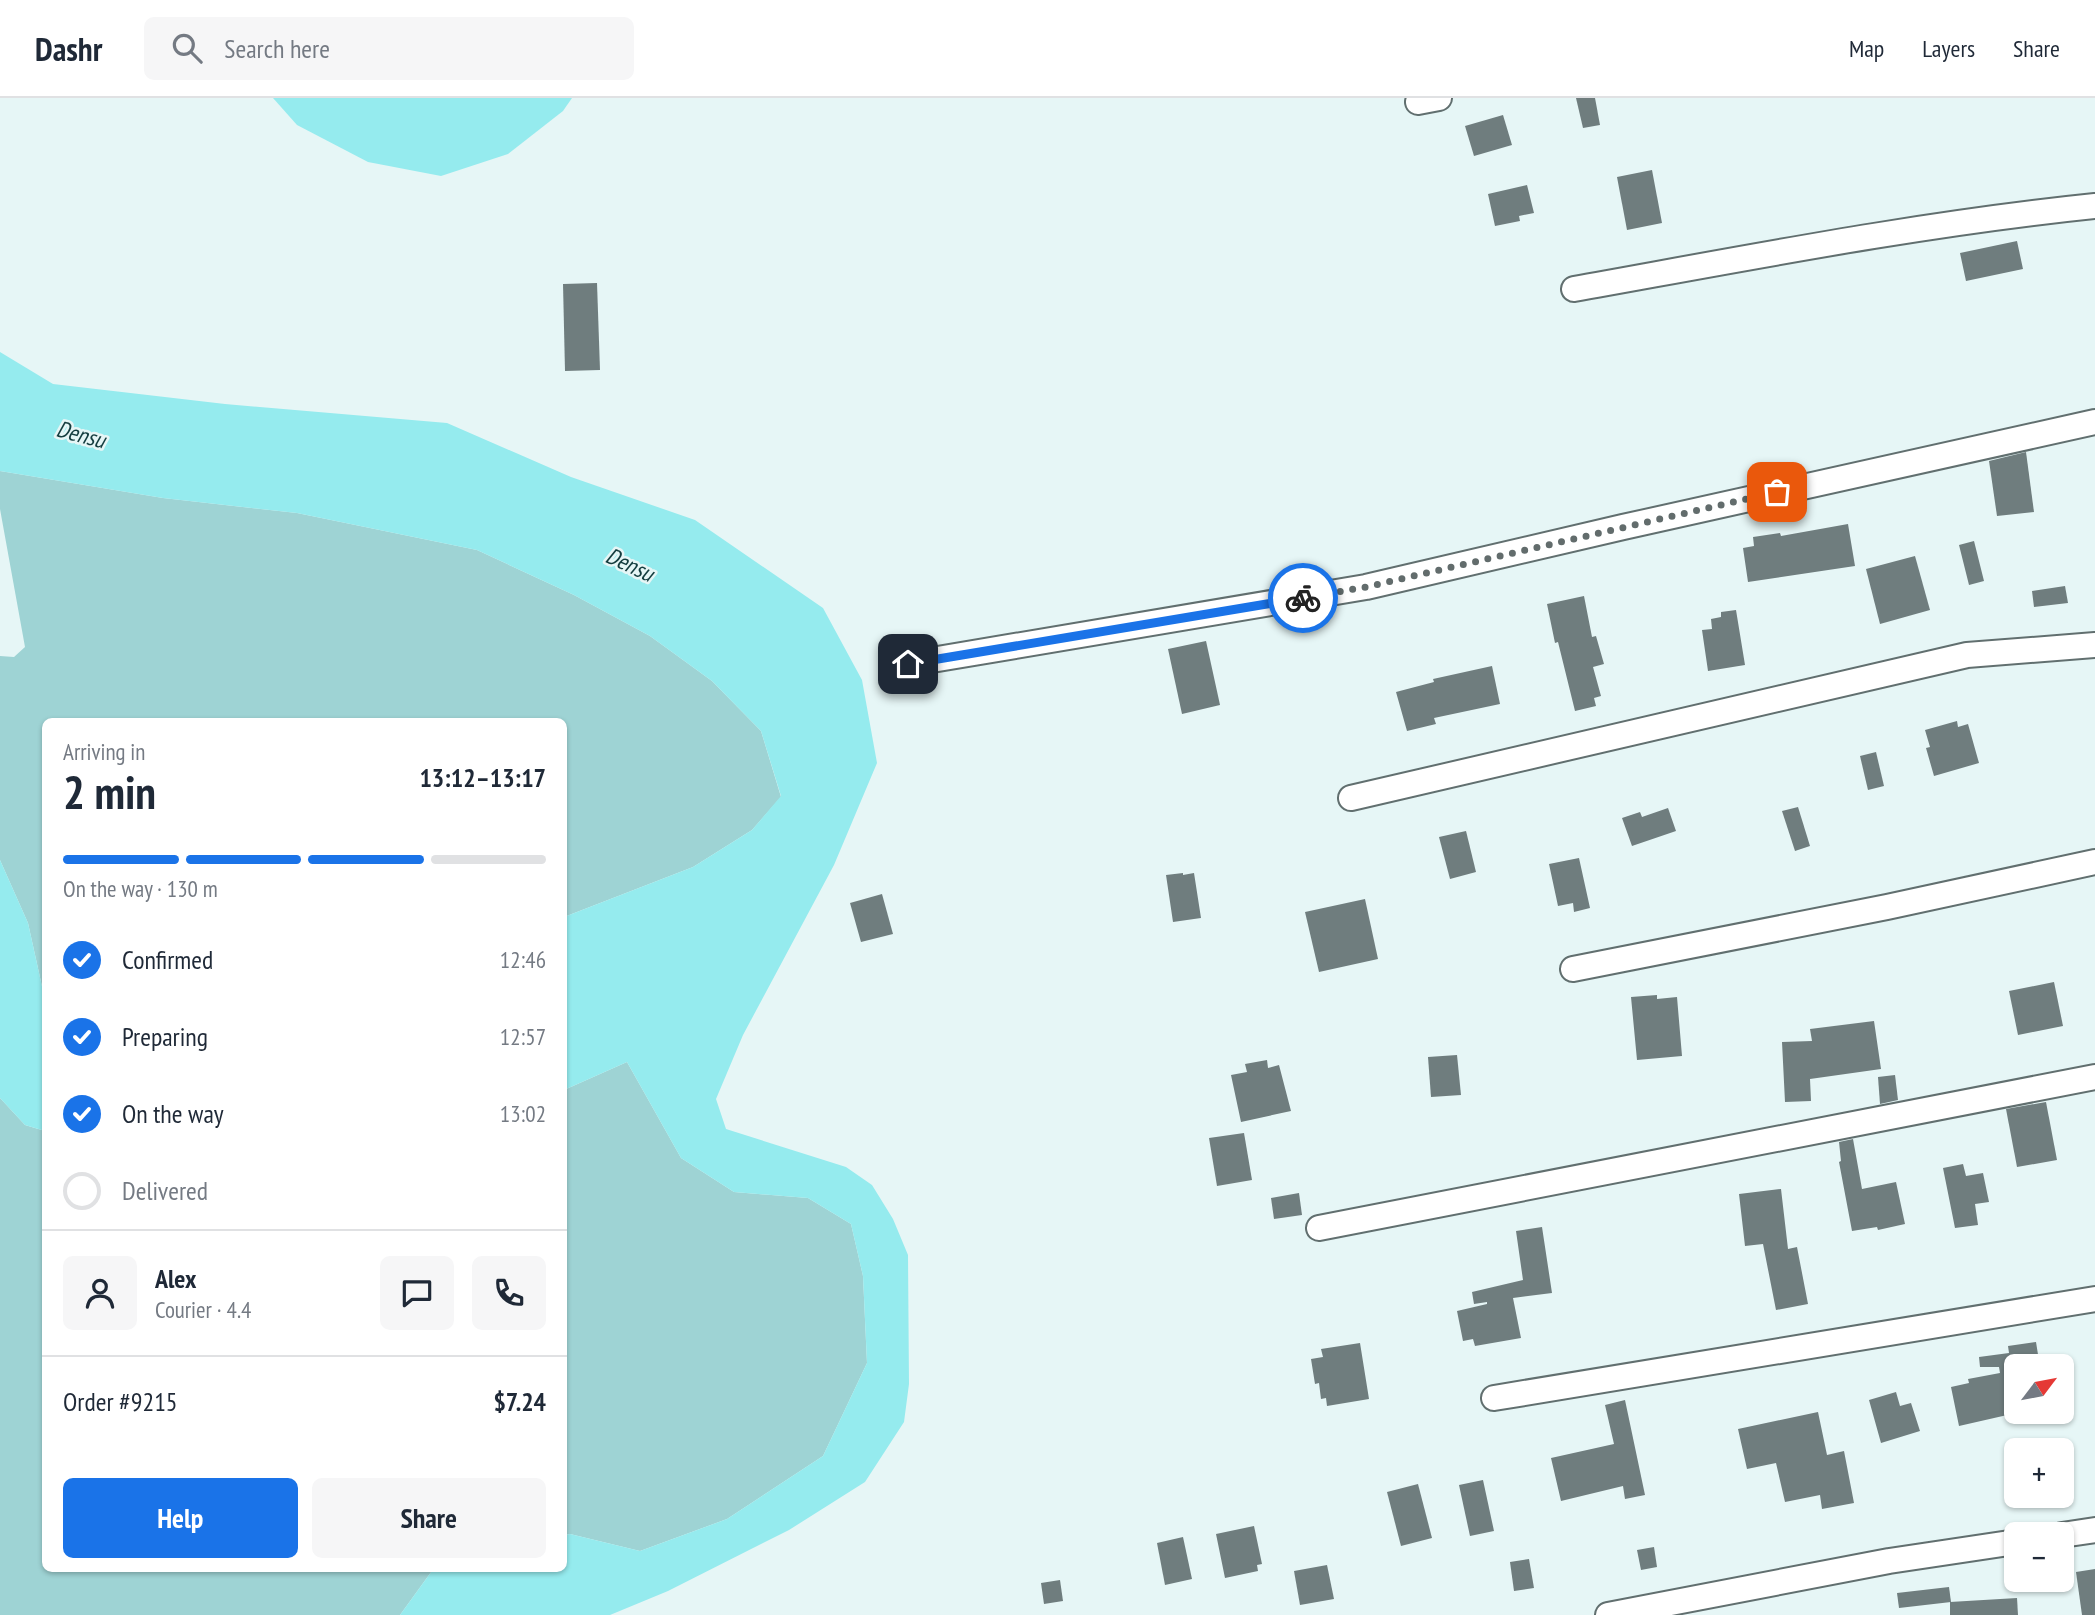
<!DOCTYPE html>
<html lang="en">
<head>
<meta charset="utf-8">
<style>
  body { margin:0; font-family:"PT Sans Narrow",sans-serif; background:#f6f6f7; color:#1f2937; height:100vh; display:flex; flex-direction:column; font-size:26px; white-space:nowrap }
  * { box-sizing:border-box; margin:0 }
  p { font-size:23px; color:#747a83 }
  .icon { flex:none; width:38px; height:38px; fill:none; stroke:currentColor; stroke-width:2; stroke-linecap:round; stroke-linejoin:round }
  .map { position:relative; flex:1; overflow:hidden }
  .details { position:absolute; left:42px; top:620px; width:525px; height:854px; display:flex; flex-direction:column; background:#fff; border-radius:10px; box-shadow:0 2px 5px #0004 }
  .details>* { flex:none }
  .needle { width:46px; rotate:58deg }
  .buttons { position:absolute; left:2004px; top:1256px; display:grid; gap:14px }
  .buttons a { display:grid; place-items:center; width:70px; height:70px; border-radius:10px; background:#fff; box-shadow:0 2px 5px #0004; font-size:35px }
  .pin { position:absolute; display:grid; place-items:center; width:60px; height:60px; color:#fff; margin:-30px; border-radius:14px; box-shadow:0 4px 10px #0006 }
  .courier { position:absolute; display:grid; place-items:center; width:70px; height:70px; margin:-35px; border:5px solid #1a73e8; border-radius:50%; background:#fff; color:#222; box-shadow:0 2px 9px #0007 }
  .summary em { font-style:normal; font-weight:800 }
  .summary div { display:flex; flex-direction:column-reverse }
  .summary { display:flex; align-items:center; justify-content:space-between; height:119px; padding:0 21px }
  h1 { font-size:46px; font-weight:800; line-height:52px }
  .bar { display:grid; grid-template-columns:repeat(4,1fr); gap:10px 7px; align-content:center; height:84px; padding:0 21px }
  .bar i { height:9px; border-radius:5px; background:#e0e1e3 }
  .bar .on { background:#1a73e8 }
  .bar p { grid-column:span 4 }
  .line { display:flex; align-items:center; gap:18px; padding:0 21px; border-top:2px solid #e0e1e3 }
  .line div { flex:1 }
  .round { display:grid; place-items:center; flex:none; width:74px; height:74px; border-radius:10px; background:#f6f6f7 }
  ol { padding:0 21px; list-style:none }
  li { display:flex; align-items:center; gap:21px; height:77px }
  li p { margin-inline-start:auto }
  li .icon { padding:7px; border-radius:50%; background:#1a73e8; color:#fff; stroke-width:4 }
  li:last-child { color:#747a83 }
  li i { width:38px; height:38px; border:4px solid #e0e1e3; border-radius:50% }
  .button { display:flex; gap:14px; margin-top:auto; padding:14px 21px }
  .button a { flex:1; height:80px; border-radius:10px; background:#1a73e8; color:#fff; font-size:28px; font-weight:800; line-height:80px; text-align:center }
  .button a+a { background:#f6f6f7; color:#1f2937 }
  header { display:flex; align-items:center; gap:42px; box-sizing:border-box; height:98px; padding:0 35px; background:#fff; border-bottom:2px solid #e0e1e3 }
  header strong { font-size:33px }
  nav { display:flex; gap:38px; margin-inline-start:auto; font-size:24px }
  .search { width:490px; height:63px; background:#f6f6f7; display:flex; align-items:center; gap:18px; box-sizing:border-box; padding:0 24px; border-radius:10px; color:#747a83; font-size:26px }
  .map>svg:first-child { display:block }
</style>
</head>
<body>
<header>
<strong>Dashr</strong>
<div class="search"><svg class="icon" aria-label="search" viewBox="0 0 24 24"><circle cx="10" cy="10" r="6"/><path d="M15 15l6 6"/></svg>Search here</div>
<nav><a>Map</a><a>Layers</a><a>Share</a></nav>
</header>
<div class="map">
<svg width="2095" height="1517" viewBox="0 0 2095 1517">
  <rect width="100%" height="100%" fill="#e6f6f6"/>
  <g fill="#9ed3d4">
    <polygon points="0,373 163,400 297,415 477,452 574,497 650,538 712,583 761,633 781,699 752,732 693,769 564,819 564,623 46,623 45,895 43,893 28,825 0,762 0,558 14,559 25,549 0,411"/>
    <polygon points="627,964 681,1060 734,1094 808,1100 851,1126 863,1178 867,1265 823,1358 727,1421 640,1453 570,1436 564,1437 564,992"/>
    <polygon points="0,1000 25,1027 45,1033 46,1470 434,1470 400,1517 0,1517"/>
  </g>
  <g fill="#95ebee">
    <polygon points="273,0 572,0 563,13 508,56 441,78 368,64 297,27"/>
    <polygon points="0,254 53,286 225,306 447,325 571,379 695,422 823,510 862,582 877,665 834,767 743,937 716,1001 726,1031 846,1069 872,1087 893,1121 908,1157 909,1286 904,1324 865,1384 789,1432 668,1493 610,1517 400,1517 434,1470 564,1470 564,1437 570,1436 640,1453 727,1421 823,1358 867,1265 863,1178 851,1126 808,1100 734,1094 681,1060 627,964 564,992 564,819 693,769 752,732 781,698 761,633 712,583 650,538 574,497 477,452 297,415 163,400 0,373"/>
    <polygon points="0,762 28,825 43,893 45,895 45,1033 25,1027 0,1000"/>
  </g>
  <g fill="#6f7d7e">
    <polygon points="1576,0 1595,0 1600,27 1583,30"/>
    <polygon points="1503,17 1512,47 1474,58 1465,28"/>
    <polygon points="1652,72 1662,125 1627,132 1617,79"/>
    <polygon points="1527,87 1534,115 1519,118 1520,123 1495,128 1488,96"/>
    <polygon points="2017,143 2023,171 1966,183 1960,155"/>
    <polygon points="597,185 600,272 565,273 563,186"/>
    <polygon points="2026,354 2034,414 1997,418 1989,363"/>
    <polygon points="1848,426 1855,468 1748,484 1743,450 1754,448 1753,439 1780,435 1781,438"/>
    <polygon points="1974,443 1984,483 1969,487 1959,447"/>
    <polygon points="1915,458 1930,512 1880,526 1866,471"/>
    <polygon points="2065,488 2068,505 2034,509 2032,493"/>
    <polygon points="1584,498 1592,539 1596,538 1604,566 1593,569 1601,598 1594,600 1596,608 1575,613 1558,544 1555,545 1547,506"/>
    <polygon points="1736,512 1745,567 1708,573 1702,532 1712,531 1711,521 1721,519 1721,514"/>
    <polygon points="1206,543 1220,607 1182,616 1168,551"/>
    <polygon points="1492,568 1500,606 1434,620 1436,626 1407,633 1396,594 1434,584 1433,581"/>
    <polygon points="1957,623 1958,629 1968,626 1979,665 1934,678 1926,650 1930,649 1925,632"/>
    <polygon points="1876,654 1884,688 1868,692 1860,658"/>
    <polygon points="1798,709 1810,748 1795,753 1782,713"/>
    <polygon points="1668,710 1676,733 1632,748 1622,720 1640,714 1642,719"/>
    <polygon points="1466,733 1476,774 1450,781 1439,739"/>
    <polygon points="1579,760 1590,810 1574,814 1573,805 1558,808 1549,766"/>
    <polygon points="1183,775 1183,777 1194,775 1201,820 1173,824 1166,777"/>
    <polygon points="882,796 893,836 861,844 850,805"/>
    <polygon points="1365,801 1378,861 1319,874 1305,814"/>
    <polygon points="2054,884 2063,928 2018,937 2009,893"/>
    <polygon points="1657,897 1657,901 1677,899 1682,958 1637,962 1631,899"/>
    <polygon points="1874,923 1881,971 1810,981 1811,1003 1785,1004 1782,944 1812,943 1810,931"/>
    <polygon points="1457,957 1461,997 1431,999 1428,959"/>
    <polygon points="1267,962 1268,970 1279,967 1291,1013 1241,1024 1231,977 1247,974 1245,966"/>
    <polygon points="1895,977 1898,1002 1880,1006 1878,979"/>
    <polygon points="2046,1004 2057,1062 2017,1069 2006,1011"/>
    <polygon points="1244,1035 1252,1082 1217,1088 1209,1040"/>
    <polygon points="1853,1041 1862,1091 1896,1084 1905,1126 1878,1132 1877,1129 1852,1133 1839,1064 1841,1063 1839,1044"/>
    <polygon points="1963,1066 1966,1078 1983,1075 1989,1104 1975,1106 1978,1127 1955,1130 1943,1070"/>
    <polygon points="1781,1091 1788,1151 1797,1149 1808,1206 1776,1212 1763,1146 1745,1148 1739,1096"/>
    <polygon points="1299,1095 1302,1117 1274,1121 1271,1100"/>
    <polygon points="1542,1129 1552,1195 1513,1200 1521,1240 1475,1248 1473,1241 1463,1243 1457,1213 1487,1206 1487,1204 1474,1206 1472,1194 1523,1182 1516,1133"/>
    <polygon points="2036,1244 2040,1269 2016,1269 2016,1315 1959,1328 1951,1289 1969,1285 1968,1281 2000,1275 1999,1269 1980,1269 1979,1259 2009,1255 2008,1248"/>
    <polygon points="1360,1245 1369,1301 1327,1308 1326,1300 1321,1301 1319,1285 1315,1286 1311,1261 1323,1259 1321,1251"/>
    <polygon points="1896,1294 1900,1308 1911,1305 1920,1333 1881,1345 1869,1302"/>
    <polygon points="1625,1302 1645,1397 1625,1401 1623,1388 1561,1403 1551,1360 1614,1346 1605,1307"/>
    <polygon points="1818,1314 1827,1357 1844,1353 1854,1405 1822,1411 1820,1397 1785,1404 1776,1365 1747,1371 1738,1331"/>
    <polygon points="1483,1382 1494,1433 1470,1438 1459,1387"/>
    <polygon points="1418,1386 1432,1440 1401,1448 1387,1394"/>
    <polygon points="1254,1428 1262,1466 1257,1467 1258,1473 1225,1480 1216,1436"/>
    <polygon points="1183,1439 1192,1481 1165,1487 1157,1445"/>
    <polygon points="1654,1449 1657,1469 1641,1472 1637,1452"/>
    <polygon points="1529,1461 1534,1490 1514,1493 1510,1464"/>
    <polygon points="1327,1467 1334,1501 1300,1507 1294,1473"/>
    <polygon points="2095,1471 2095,1517 2082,1517 2076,1474"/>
    <polygon points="1060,1482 1063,1503 1044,1506 1041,1485"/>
    <polygon points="1949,1489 1951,1504 1899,1510 1897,1495"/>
    <polygon points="2017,1500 2018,1517 1950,1517 1950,1504"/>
  </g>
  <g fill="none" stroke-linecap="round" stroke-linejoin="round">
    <defs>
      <g id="minor">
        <polyline points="1418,4 1439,0"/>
        <path d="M1574 191C1747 160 1920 126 2095 108"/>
        <polyline points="908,566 1366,489 1623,429 2095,324"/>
        <polyline points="1351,700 1967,557 2095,547"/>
        <polyline points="1573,871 1887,809 2095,764"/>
        <polyline points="1319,1130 2095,979"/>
        <polyline points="1494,1300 2095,1201"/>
        <polyline points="2062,1437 2095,1432"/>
        <polyline points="1608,1517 1889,1463 2016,1444"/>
      </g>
    </defs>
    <use href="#minor" stroke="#616f6f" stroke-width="28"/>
    <use href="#minor" stroke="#fff" stroke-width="24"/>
  </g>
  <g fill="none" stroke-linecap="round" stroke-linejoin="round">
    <polyline stroke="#626c6c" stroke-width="7" stroke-dasharray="0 12.6" points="1303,500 1366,489 1777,394"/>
    <polyline stroke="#1a73e8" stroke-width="9" points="908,566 1303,500"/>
  </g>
  <g text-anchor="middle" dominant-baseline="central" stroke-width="5" stroke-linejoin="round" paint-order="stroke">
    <g font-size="23" font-style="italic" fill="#143d3f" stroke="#e6f6f6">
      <text transform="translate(81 336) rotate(15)">Densu</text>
      <text transform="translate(630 466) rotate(25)">Densu</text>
    </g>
  </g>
</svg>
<div class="buttons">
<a><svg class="needle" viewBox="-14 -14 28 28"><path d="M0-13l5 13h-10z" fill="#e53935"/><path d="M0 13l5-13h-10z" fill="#747a83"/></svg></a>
<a>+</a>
<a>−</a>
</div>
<div class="pin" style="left:1777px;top:394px;background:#ea580c"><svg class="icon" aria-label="bag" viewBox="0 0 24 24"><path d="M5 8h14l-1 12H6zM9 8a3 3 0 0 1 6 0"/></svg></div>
<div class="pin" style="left:908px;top:566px;background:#1f2937"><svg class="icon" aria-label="home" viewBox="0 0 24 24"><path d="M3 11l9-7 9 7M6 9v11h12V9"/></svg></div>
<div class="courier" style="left:1303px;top:500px"><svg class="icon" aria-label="bike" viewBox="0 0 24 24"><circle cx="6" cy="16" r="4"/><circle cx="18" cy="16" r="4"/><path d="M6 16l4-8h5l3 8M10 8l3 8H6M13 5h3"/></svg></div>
<section class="details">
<div class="summary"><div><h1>2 min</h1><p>Arriving in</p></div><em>13:12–13:17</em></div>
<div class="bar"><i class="on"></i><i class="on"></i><i class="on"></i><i></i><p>On the way · 130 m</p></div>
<ol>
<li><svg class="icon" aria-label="check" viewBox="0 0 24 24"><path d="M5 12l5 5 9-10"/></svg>Confirmed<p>12:46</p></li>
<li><svg class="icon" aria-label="check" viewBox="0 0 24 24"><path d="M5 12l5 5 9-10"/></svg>Preparing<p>12:57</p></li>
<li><svg class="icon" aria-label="check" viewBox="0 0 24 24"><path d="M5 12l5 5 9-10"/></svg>On the way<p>13:02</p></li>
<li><i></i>Delivered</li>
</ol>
<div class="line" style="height:126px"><a class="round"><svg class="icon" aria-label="person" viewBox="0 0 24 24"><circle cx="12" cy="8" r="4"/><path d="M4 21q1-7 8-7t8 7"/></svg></a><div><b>Alex</b><p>Courier · 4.4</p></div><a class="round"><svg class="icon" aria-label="chat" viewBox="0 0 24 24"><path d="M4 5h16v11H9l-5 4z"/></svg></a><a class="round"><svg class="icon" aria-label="phone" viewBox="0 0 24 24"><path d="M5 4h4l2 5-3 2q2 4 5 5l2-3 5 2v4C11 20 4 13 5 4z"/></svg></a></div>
<div class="line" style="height:91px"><div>Order #9215</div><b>$7.24</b></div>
<div class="button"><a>Help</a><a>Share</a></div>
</section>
</div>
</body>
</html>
